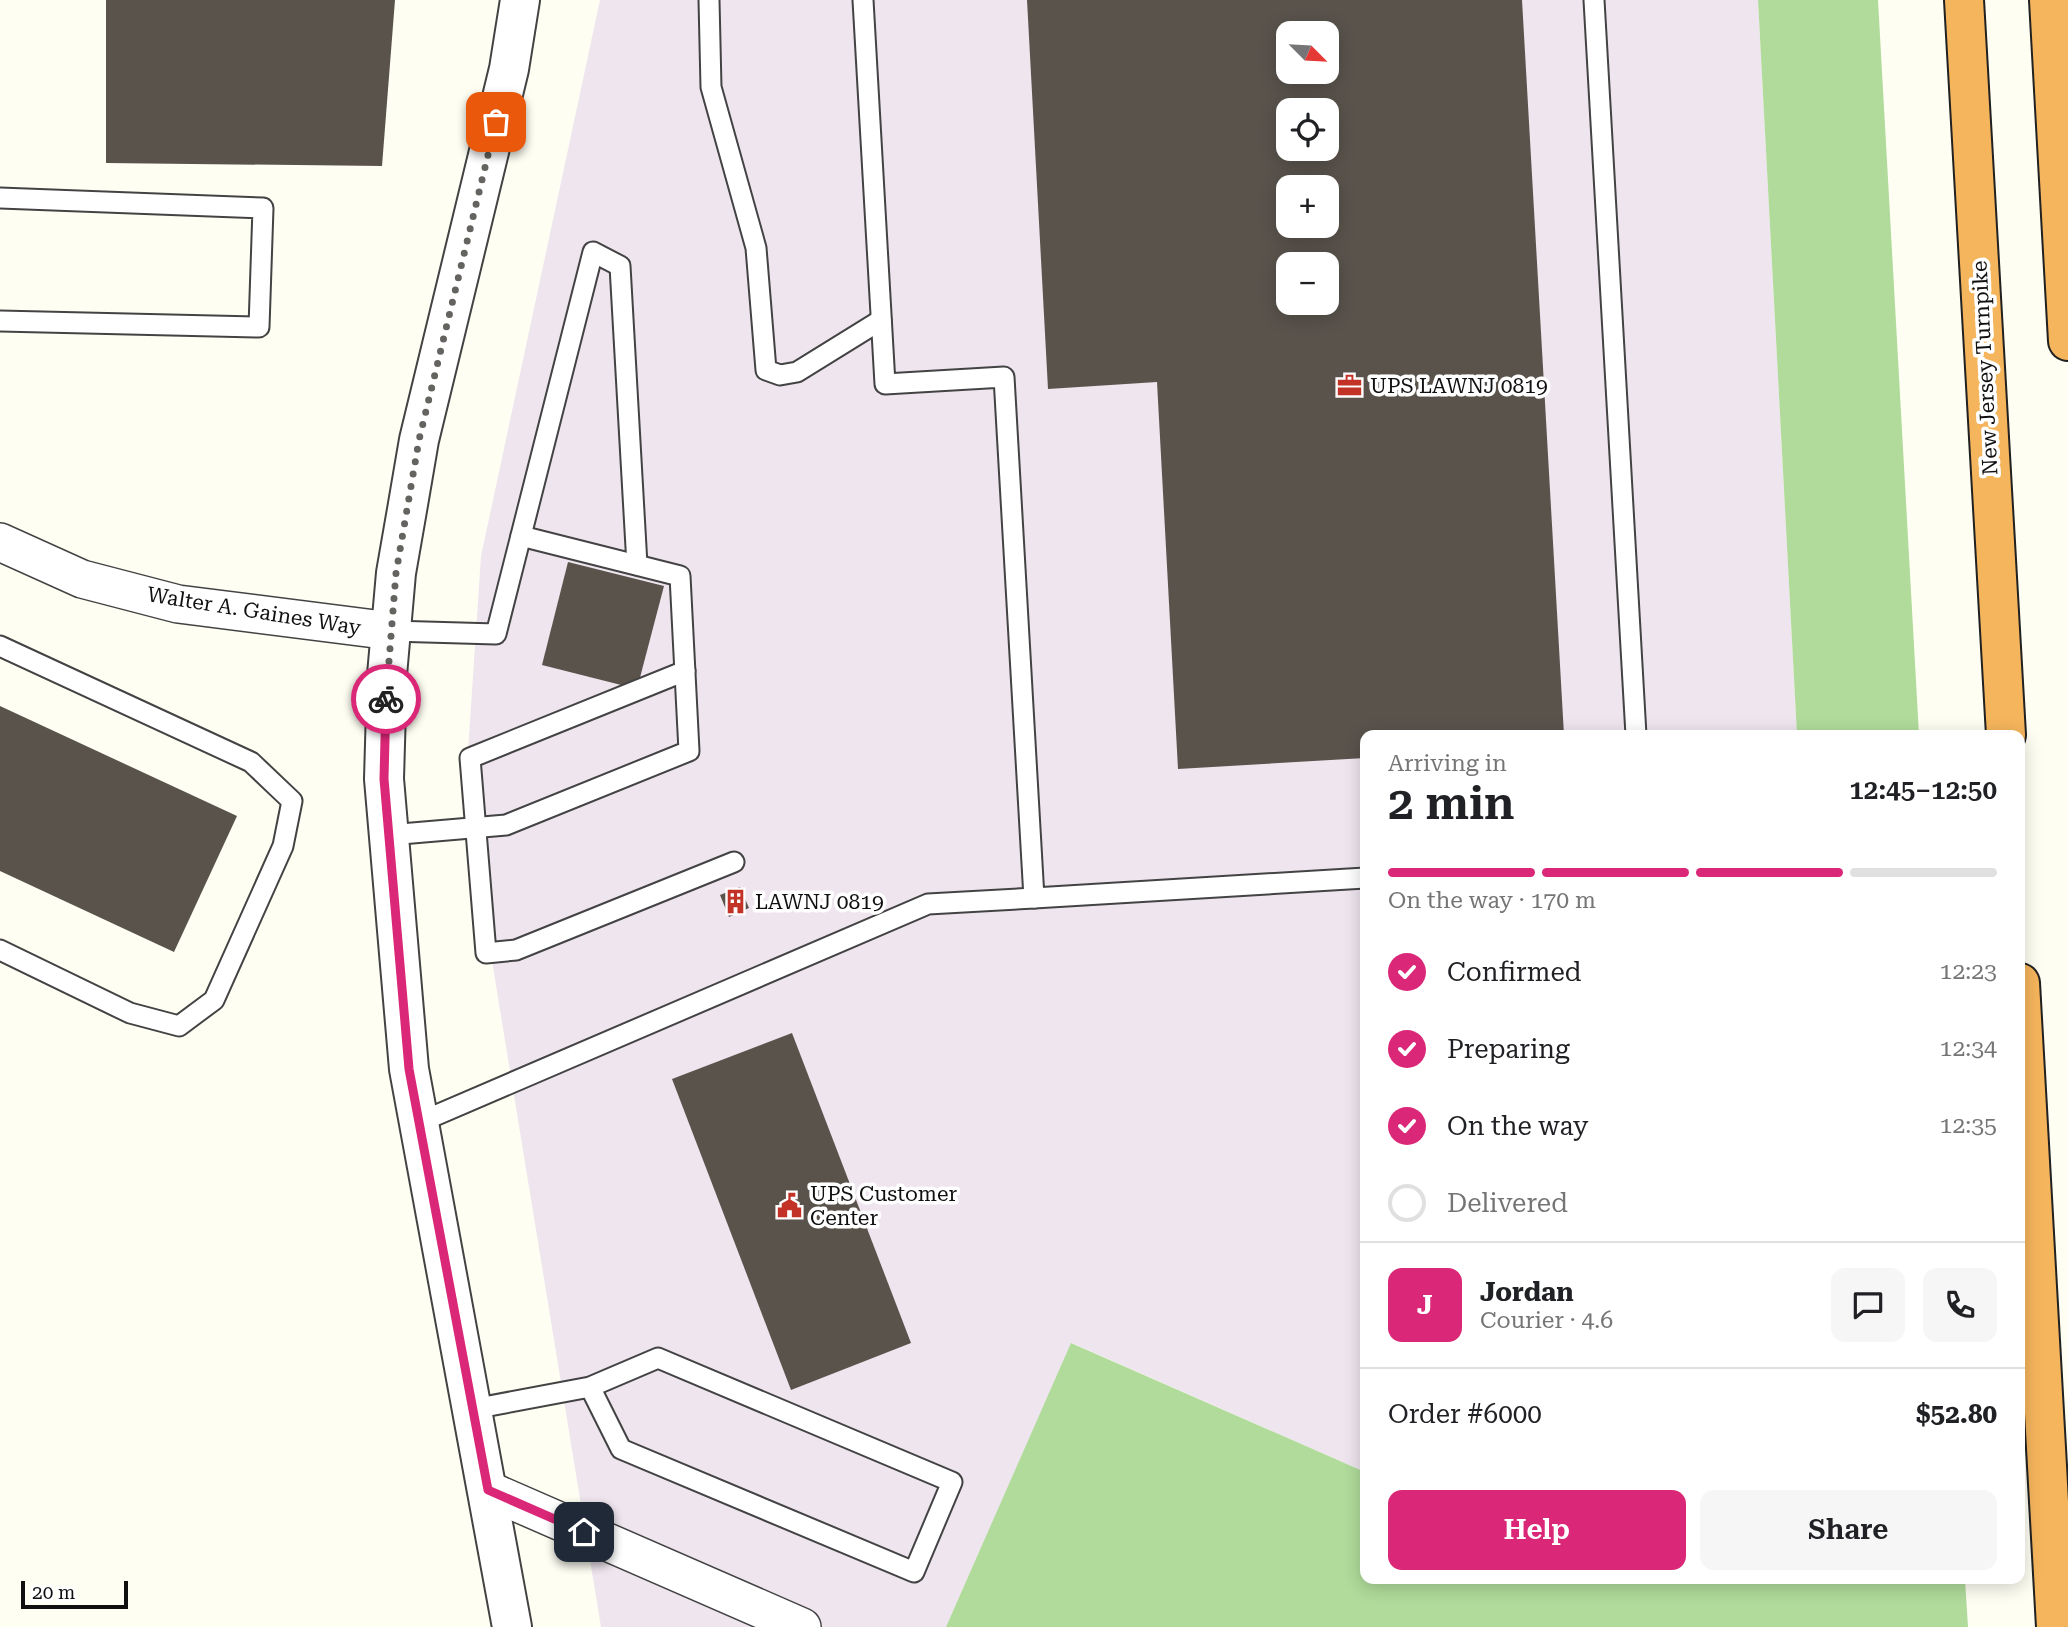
<!DOCTYPE html>
<html lang="en">
<head>
<meta charset="utf-8">
<style>
  body { margin:0; font-family:"Roboto Serif",serif; background:#f6f6f6; color:#202124; height:100vh; display:flex; flex-direction:column; font-size:26px; white-space:nowrap }
  * { box-sizing:border-box; margin:0 }
  p { font-size:23px; color:#757577 }
  .icon { flex:none; width:38px; height:38px; fill:none; stroke:currentColor; stroke-width:2; stroke-linecap:round; stroke-linejoin:round }
  .map { position:relative; flex:1; overflow:hidden }
  .sheet { position:absolute; left:1360px; top:730px; width:665px; height:854px; display:flex; flex-direction:column; background:#fff; border-radius:14px; box-shadow:0 4px 18px #0003 }
  .sheet>* { flex:none }
  .needle { width:46px; rotate:114deg }
  .tools { position:absolute; left:1276px; top:21px; display:grid; gap:14px }
  .tools a { display:grid; place-items:center; width:63px; height:63px; border-radius:14px; background:#fff; box-shadow:0 4px 18px #0003; font-size:35px }
  .scale { position:absolute; left:21px; bottom:18px; width:107px; box-sizing:border-box; padding-left:7px; border:4px solid #101010; border-top:0; font-size:19px; line-height:24px; white-space:nowrap; color:#101010; -webkit-text-stroke:5px #fff; paint-order:stroke }
  .pin { position:absolute; display:grid; place-items:center; width:60px; height:60px; color:#fff; margin:-30px; border-radius:14px; box-shadow:0 4px 10px #0006 }
  .courier { position:absolute; display:grid; place-items:center; width:70px; height:70px; margin:-35px; border:5px solid #db2777; border-radius:50%; background:#fff; color:#222; box-shadow:0 2px 9px #0007 }
  .summary em { font-style:normal; font-weight:600 }
  .summary div { display:flex; flex-direction:column-reverse }
  .summary { display:flex; align-items:center; justify-content:space-between; height:119px; padding:0 28px }
  h1 { font-size:46px; font-weight:600; line-height:52px }
  .bar { display:grid; grid-template-columns:repeat(4,1fr); gap:10px 7px; align-content:center; height:84px; padding:0 28px }
  .bar i { height:9px; border-radius:5px; background:#e0e0e0 }
  .bar .selected { background:#db2777 }
  .bar p { grid-column:span 4 }
  .line { display:flex; align-items:center; gap:18px; padding:0 28px; border-top:2px solid #e0e0e0 }
  .line div { flex:1 }
  .round { display:grid; place-items:center; flex:none; width:74px; height:74px; border-radius:14px; background:#f6f6f6 }
  ol { padding:0 28px; list-style:none }
  li { display:flex; align-items:center; gap:21px; height:77px }
  li p { margin-inline-start:auto }
  li .icon { padding:7px; border-radius:50%; background:#db2777; color:#fff; stroke-width:4 }
  li:last-child { color:#757577 }
  li i { width:38px; height:38px; border:4px solid #e0e0e0; border-radius:50% }
  .action { display:flex; gap:14px; margin-top:auto; padding:14px 28px }
  .action a { flex:1; height:80px; border-radius:14px; background:#db2777; color:#fff; font-size:28px; font-weight:600; line-height:80px; text-align:center }
  .action a+a { background:#f6f6f6; color:#202124 }
  .map>svg:first-child { display:block }
</style>
</head>
<body>
<div class="map">
<svg width="2068" height="1627" viewBox="0 0 2068 1627">
  <rect width="100%" height="100%" fill="#fffef3"/>
  <path fill="#eee5ee" fill-rule="evenodd" d="M600 0H1758L1797 735H1365V1472L1072 1343 946 1627H601L465 796 481 556ZM1288 33H1326V72H1288ZM1288 110H1326V149H1288ZM1288 187H1326V226H1288ZM1288 264H1326V303H1288Z"/>
  <g fill="#b0db9b">
    <polygon points="1758,0 1878,0 1919,735 1797,735"/>
    <polygon points="1071,1343 1365,1472 1365,1578 1965,1579 1968,1627 946,1627"/>
  </g>
  <g fill="#59534c" fill-rule="evenodd">
    <polygon points="106,0 395,0 382,166 106,163"/>
    <path d="M1027 0H1522L1564 735H1365V758L1178 769 1157 382 1048 389ZM1288 33H1326V72H1288ZM1288 110H1326V149H1288ZM1288 187H1326V226H1288ZM1288 264H1326V303H1288Z"/>
    <polygon points="568,562 664,586 637,689 542,665"/>
    <polygon points="0,706 237,816 174,952 0,871"/>
    <polygon points="740,887 749,908 729,917 720,895"/>
    <polygon points="792,1033 911,1343 791,1390 672,1079"/>
  </g>
  <g fill="none" stroke-linecap="round" stroke-linejoin="round">
    <defs>
      <g id="service">
        <polyline points="709,0 711,87 756,248 766,370 780,375 797,372 881,320"/>
        <polyline points="863,0 885,384 1004,377 1034,898 1365,878"/>
        <polyline points="1594,0 1636,735"/>
        <polyline points="0,198 263,208 259,327 0,321"/>
        <polyline points="391,631 496,634 593,252 620,266 637,565"/>
        <polyline points="0,646 251,762 292,801 283,846 214,1000 179,1026 130,1013 0,950"/>
        <polyline points="685,671 470,758 486,953 516,950 734,862"/>
        <polyline points="389,835 506,825 689,751 680,576 521,536"/>
        <polyline points="418,1123 928,904 1034,898"/>
        <polyline points="473,1409 590,1387 658,1358 952,1482 914,1572 621,1449 590,1387"/>
      </g>
      <g id="minor">
        <polyline points="0,542 82,579 178,604 391,631"/>
        <polyline points="488,1490 802,1627"/>
      </g>
      <polyline id="tertiary" points="512,1627 409,1069 384,779 387,675 396,573 407,510 419,440 509,69 520,0"/>
      <g id="motorway">
        <polyline points="1964,0 2006,735"/>
        <polyline points="2049,0 2068,341"/>
        <polyline points="2020,983 2056,1627"/>
      </g>
    </defs>
    <use href="#service" stroke="#434343" stroke-width="23"/>
    <use href="#minor" stroke="#434343" stroke-width="40"/>
    <use href="#tertiary" stroke="#434343" stroke-width="42"/>
    <use href="#motorway" stroke="#212121" stroke-width="42"/>
    <use href="#service" stroke="#fff" stroke-width="19"/>
    <use href="#minor" stroke="#fff" stroke-width="37"/>
    <use href="#tertiary" stroke="#fff" stroke-width="38"/>
    <use href="#motorway" stroke="#f5b55c" stroke-width="38"/>
  </g>
  <g fill="none" stroke-linecap="round" stroke-linejoin="round">
    <polyline stroke="#64635f" stroke-width="7" stroke-dasharray="0 12.6" points="386,699 396,573 419,440 496,122"/>
    <polyline stroke="#db2777" stroke-width="9" points="386,699 384,779 409,1069 488,1490 584,1532"/>
  </g>
  <defs>
    <symbol id="office-bare" viewBox="-9 -9 18 18"><path d="M-6-3h4V-5.5h4V-3h4V5H-6ZM-1-4.5V-3h2v-1.5ZM-6 0V1H6V0Z" fill="#c23226" stroke="#fff" stroke-width="2.5" paint-order="stroke"/></symbol>
    <symbol id="building-bare" viewBox="-9 -9 18 18"><path d="M-4-6H4V6H1V3H-1V6H-4ZM-2.5-4.3h1.7v1.8h-1.7ZM.8-4.3h1.7v1.8H.8ZM-2.5-1h1.7V.8h-1.7ZM.8-1h1.7V.8H.8Z" fill="#c23226" stroke="#fff" stroke-width="2.5" paint-order="stroke"/></symbol>
    <symbol id="civic-bare" viewBox="-9 -9 18 18"><path d="M-.6-6.5H3V-4.5H.6V-3L4-1V1h2V6H-6V1h2V-1L-.6-3ZM-1.2 2.5V6h2.4V2.5Z" fill="#c23226" stroke="#fff" stroke-width="2.5" paint-order="stroke"/></symbol>
  </defs>
  <g fill-rule="evenodd">
    <use href="#office-bare" x="1332" y="368" width="35" height="35"/>
    <use href="#building-bare" x="718" y="884" width="35" height="35"/>
    <use href="#civic-bare" x="772" y="1188" width="35" height="35"/>
  </g>
  <g text-anchor="middle" dominant-baseline="central" stroke-width="7" stroke-linejoin="round" paint-order="stroke">
    <g font-size="21" fill="#101010" stroke="#fff">
      <text transform="translate(1985 368) rotate(-93)">New Jersey Turnpike</text>
      <text transform="translate(254 611) rotate(9)">Walter A. Gaines Way</text>
    </g>
    <g font-size="21" fill="#101010" stroke="#fff" text-anchor="start">
      <text x="1370" y="386">UPS LAWNJ 0819</text>
      <text x="755" y="902">LAWNJ 0819</text>
      <text x="810" y="1194">UPS Customer<tspan x="810" dy="24">Center</tspan></text>
    </g>
  </g>
</svg>
<div class="tools">
<a><svg class="needle" viewBox="-14 -14 28 28"><path d="M0-13l5 13h-10z" fill="#e53935"/><path d="M0 13l5-13h-10z" fill="#757577"/></svg></a>
<a><svg class="icon" aria-label="locate" viewBox="0 0 24 24"><circle cx="12" cy="12" r="6"/><path d="M12 2v4M12 18v4M2 12h4M18 12h4"/></svg></a>
<a>+</a>
<a>−</a>
</div>
<div class="scale">20 m</div>
<div class="pin" style="left:496px;top:122px;background:#ea580c"><svg class="icon" aria-label="bag" viewBox="0 0 24 24"><path d="M5 8h14l-1 12H6zM9 8a3 3 0 0 1 6 0"/></svg></div>
<div class="pin" style="left:584px;top:1532px;background:#1f2937"><svg class="icon" aria-label="home" viewBox="0 0 24 24"><path d="M3 11l9-7 9 7M6 9v11h12V9"/></svg></div>
<div class="courier" style="left:386px;top:699px"><svg class="icon" aria-label="bike" viewBox="0 0 24 24"><circle cx="6" cy="16" r="4"/><circle cx="18" cy="16" r="4"/><path d="M6 16l4-8h5l3 8M10 8l3 8H6M13 5h3"/></svg></div>
<section class="sheet">
<div class="summary"><div><h1>2 min</h1><p>Arriving in</p></div><em>12:45–12:50</em></div>
<div class="bar"><i class="selected"></i><i class="selected"></i><i class="selected"></i><i></i><p>On the way · 170 m</p></div>
<ol>
<li><svg class="icon" aria-label="check" viewBox="0 0 24 24"><path d="M5 12l5 5 9-10"/></svg>Confirmed<p>12:23</p></li>
<li><svg class="icon" aria-label="check" viewBox="0 0 24 24"><path d="M5 12l5 5 9-10"/></svg>Preparing<p>12:34</p></li>
<li><svg class="icon" aria-label="check" viewBox="0 0 24 24"><path d="M5 12l5 5 9-10"/></svg>On the way<p>12:35</p></li>
<li><i></i>Delivered</li>
</ol>
<div class="line" style="height:126px"><b class="round" style="background:#db2777;color:#fff">J</b><div><b>Jordan</b><p>Courier · 4.6</p></div><a class="round"><svg class="icon" aria-label="chat" viewBox="0 0 24 24"><path d="M4 5h16v11H9l-5 4z"/></svg></a><a class="round"><svg class="icon" aria-label="phone" viewBox="0 0 24 24"><path d="M5 4h4l2 5-3 2q2 4 5 5l2-3 5 2v4C11 20 4 13 5 4z"/></svg></a></div>
<div class="line" style="height:91px"><div>Order #6000</div><b>$52.80</b></div>
<div class="action"><a>Help</a><a>Share</a></div>
</section>
</div>
</body>
</html>
